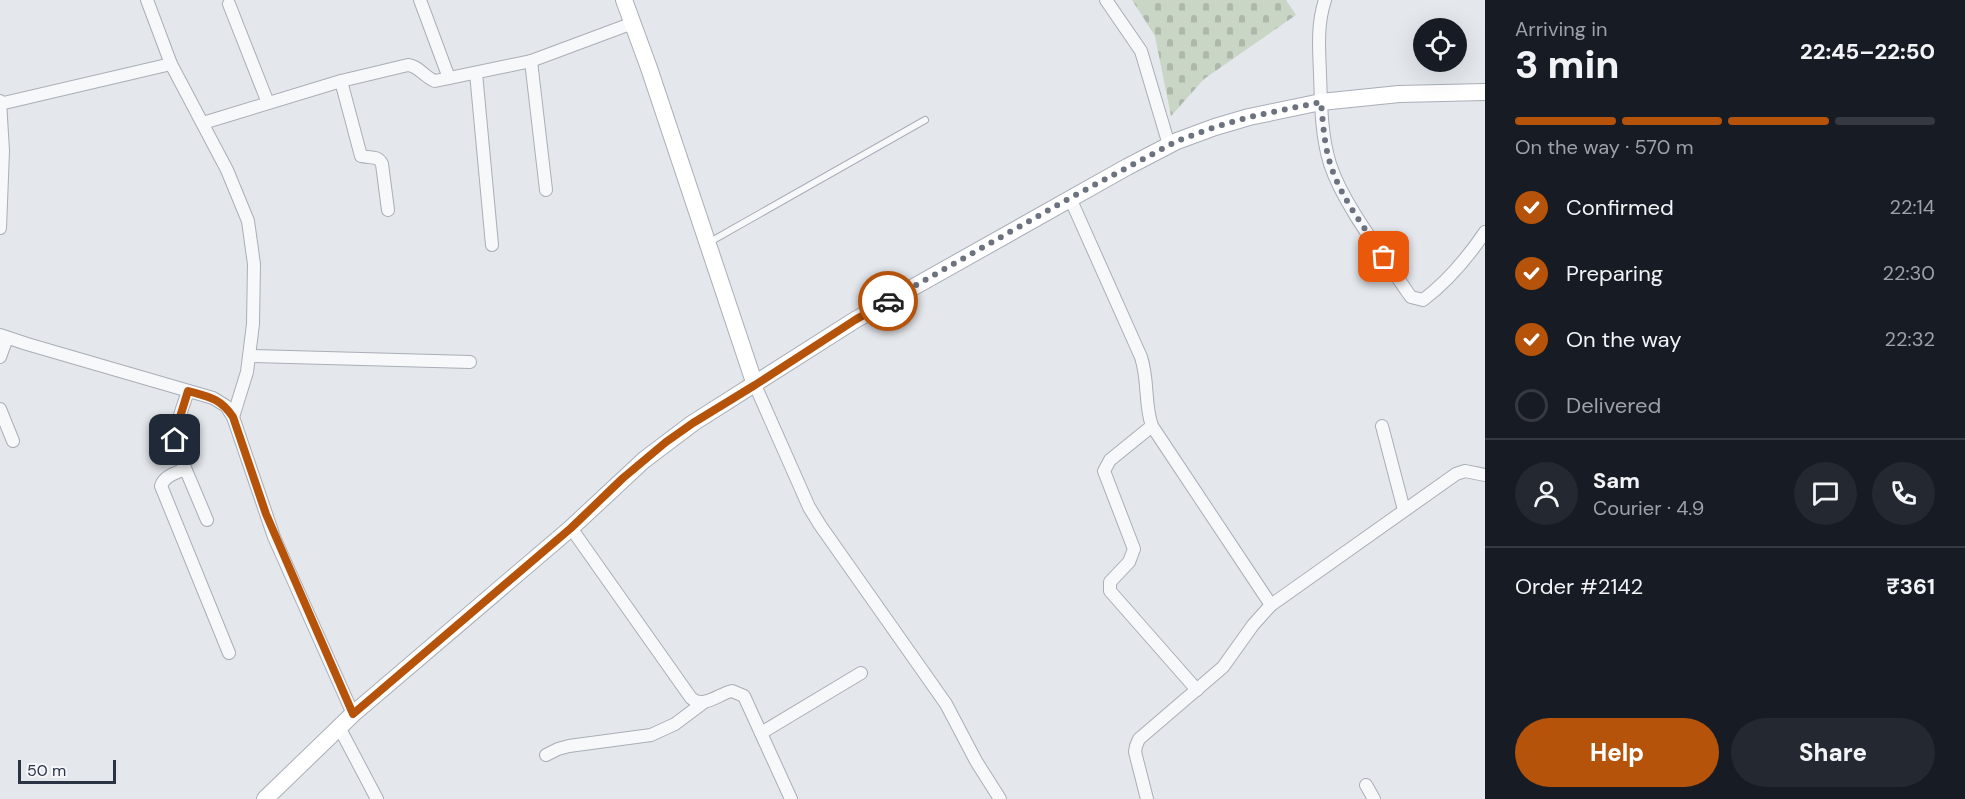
<!DOCTYPE html>
<html lang="en">
<head>
<meta charset="utf-8">
<style>
  body { margin:0; font-family:"DM Sans",sans-serif; background:#242831; color:#f1f3f6; height:100vh; display:flex; flex-direction:column; font-size:22px; white-space:nowrap }
  * { box-sizing:border-box; margin:0 }
  p { font-size:20px; color:#9ea1a6 }
  .icon { flex:none; width:33px; height:33px; fill:none; stroke:currentColor; stroke-width:2; stroke-linecap:round; stroke-linejoin:round }
  .map { position:relative; flex:1; overflow:hidden }
  .details { display:flex; flex-direction:column; background:#171b24; width:480px }
  .details>* { flex:none }
  .tools { position:absolute; left:1413px; top:18px; display:grid; gap:12px }
  .tools a { display:grid; place-items:center; width:54px; height:54px; border-radius:50%; background:#171b24; box-shadow:0 6px 24px #0002; font-size:30px }
  .scale { position:absolute; left:18px; bottom:15px; width:98px; box-sizing:border-box; padding-left:6px; border:3px solid #2b3445; border-top:0; font-size:16px; line-height:21px; white-space:nowrap; color:#2b3445; -webkit-text-stroke:4px #f4f6f9; paint-order:stroke }
  .pin { position:absolute; display:grid; place-items:center; width:51px; height:51px; color:#fff; margin:-26px; border-radius:12px; box-shadow:0 3px 9px #0006 }
  .courier { position:absolute; display:grid; place-items:center; width:60px; height:60px; margin:-30px; border:4px solid #b45309; border-radius:50%; background:#fff; color:#222; box-shadow:0 2px 8px #0007 }
  .headline em { font-style:normal; font-weight:800 }
  .headline div { display:flex; flex-direction:column-reverse }
  .headline { display:flex; align-items:center; justify-content:space-between; height:102px; padding:0 30px }
  h1 { font-size:39px; font-weight:800; line-height:45px }
  .bar { display:grid; grid-template-columns:repeat(4,1fr); gap:9px 6px; align-content:center; height:72px; padding:0 30px }
  .bar i { height:8px; border-radius:4px; background:#363941 }
  .bar .current { background:#b45309 }
  .bar p { grid-column:span 4 }
  .line { display:flex; align-items:center; gap:15px; padding:0 30px; border-top:2px solid #363941 }
  .line div { flex:1 }
  .round { display:grid; place-items:center; flex:none; width:63px; height:63px; border-radius:32px; background:#242831 }
  ol { padding:0 30px; list-style:none }
  li { display:flex; align-items:center; gap:18px; height:66px }
  li p { margin-inline-start:auto }
  li .icon { padding:6px; border-radius:50%; background:#b45309; color:#fff; stroke-width:4 }
  li:last-child { color:#9ea1a6 }
  li i { width:33px; height:33px; border:3px solid #363941; border-radius:50% }
  .primary-button { display:flex; gap:12px; margin-top:auto; padding:12px 30px }
  .primary-button a { flex:1; height:69px; border-radius:36px; background:#b45309; color:#fff; font-size:24px; font-weight:800; line-height:69px; text-align:center }
  .primary-button a+a { background:#242831; color:#f1f3f6 }
  main { display:flex; flex:1; min-height:0 }
  .map>svg:first-child { display:block }
</style>
</head>
<body>
<main>
<div class="map">
<svg width="1485" height="799" viewBox="0 0 1485 799">
  <defs>
    <pattern id="cemetery-stones" width="16" height="16" patternUnits="userSpaceOnUse" patternTransform="scale(1.5)"><rect width="16" height="16" fill="#c9d6c5"/><path d="M2 7V4a2 2 0 0 1 4 0v3zM10 15v-3a2 2 0 0 1 4 0v3z" fill="#adb8ab"/></pattern>
  </defs>
  <rect width="100%" height="100%" fill="#e4e7ec"/>
  <polygon fill="url(#cemetery-stones)" points="1132,0 1286,0 1296,15 1204,79 1171,116 1155,36"/>
  <g fill="none" stroke-linecap="round" stroke-linejoin="round">
    <defs>
      <polyline id="lane" points="708,243 925,120"/>
      <g id="street">
        <polyline points="147,0 171,64 227,170 248,221 254,264 253,324 247,372 233,417"/>
        <polyline points="420,0 449,78"/>
        <polyline points="1106,0 1141,51 1169,145"/>
        <path d="M1325 0C1317 24 1319 48 1320 73 1321 103 1321 135 1330 164 1343 204 1382 254 1406 290L1411 297 1423 300C1447 282 1468 257 1485 232"/>
        <polyline points="229,4 268,103"/>
        <polyline points="531,61 546,190"/>
        <polyline points="476,73 492,245"/>
        <path d="M341 81 361 156C369 158 378 155 382 164L388 210"/>
        <polyline points="0,101 3,151 0,228"/>
        <polyline points="0,104 171,64"/>
        <path d="M203 123 341 81 408 65C419 66 424 77 435 81L531 61 633 23"/>
        <path d="M1070 198 1141 357C1149 382 1144 403 1152 426L1271 605"/>
        <polyline points="0,335 27,344 213,398 226,406 233,417 274,537 353,714"/>
        <polyline points="250,356 470,362"/>
        <polyline points="0,357 7,338"/>
        <polyline points="755,385 809,507 820,525 946,704 976,761 1000,799"/>
        <path d="M188 391C182 410 173 429 177 449L207 520"/>
        <polyline points="0,409 13,441"/>
        <polyline points="1152,426 1110,460 1104,471 1134,549 1129,562 1110,582 1110,591 1197,690"/>
        <polyline points="1382,426 1404,510"/>
        <path d="M185 469C176 473 164 476 161 486L229 653"/>
        <path d="M571 528 691 698C704 709 718 694 732 691L744 696 791 799"/>
        <polyline points="339,727 377,799"/>
        <polyline points="761,733 861,673"/>
        <polyline points="546,755 558,749 569,746 651,735 675,724 703,703"/>
        <polyline points="1366,785 1374,799"/>
        <polyline points="1147,799 1135,752 1136,746 1139,739 1223,667 1253,625 1271,605 1456,474 1465,471 1485,475"/>
      </g>
      <g id="secondary">
        <polyline points="624,0 649,68 755,385"/>
        <polyline points="265,799 353,714 571,528 644,460 693,423 855,320 1127,167 1177,141 1215,127 1249,117 1321,102 1399,94 1485,92"/>
      </g>
    </defs>
    <use href="#lane" stroke="#a9aeb7" stroke-width="8"/>
    <use href="#street" stroke="#a9aeb7" stroke-width="14"/>
    <use href="#secondary" stroke="#a9aeb7" stroke-width="18"/>
    <use href="#lane" stroke="#f7f8fa" stroke-width="6"/>
    <use href="#street" stroke="#f7f8fa" stroke-width="12"/>
    <use href="#secondary" stroke="#fff" stroke-width="16"/>
  </g>
  <g fill="none" stroke-linecap="round" stroke-linejoin="round">
    <path stroke="#6c737f" stroke-width="6" stroke-dasharray="0 10.8" d="M888 301 1070 198 1177 141 1215 127 1249 117 1321 102C1323 123 1324 143 1330 163 1340 197 1365 228 1384 257"/>
    <path stroke="#b45309" stroke-width="8" d="M175 440 176 430 188 391C209 397 220 398 233 417L266 514 353 714 571 528 623 478 666 442 693 423 755 385 855 320 888 301"/>
  </g>
</svg>
<div class="tools">
<a><svg class="icon" aria-label="locate" viewBox="0 0 24 24"><circle cx="12" cy="12" r="6"/><path d="M12 2v4M12 18v4M2 12h4M18 12h4"/></svg></a>
</div>
<div class="scale">50 m</div>
<div class="pin" style="left:1384px;top:257px;background:#ea580c"><svg class="icon" aria-label="bag" viewBox="0 0 24 24"><path d="M5 8h14l-1 12H6zM9 8a3 3 0 0 1 6 0"/></svg></div>
<div class="pin" style="left:175px;top:440px;background:#1f2937"><svg class="icon" aria-label="home" viewBox="0 0 24 24"><path d="M3 11l9-7 9 7M6 9v11h12V9"/></svg></div>
<div class="courier" style="left:888px;top:301px"><svg class="icon" aria-label="car" viewBox="0 0 24 24"><path d="M5 17H2v-5l4-1 3-4h7l3 4 3 1v5h-3M9 17h6M6 11h13"/><circle cx="7" cy="17" r="2"/><circle cx="17" cy="17" r="2"/></svg></div>
</div>
<section class="details">
<div class="headline"><div><h1>3 min</h1><p>Arriving in</p></div><em>22:45–22:50</em></div>
<div class="bar"><i class="current"></i><i class="current"></i><i class="current"></i><i></i><p>On the way · 570 m</p></div>
<ol>
<li><svg class="icon" aria-label="check" viewBox="0 0 24 24"><path d="M5 12l5 5 9-10"/></svg>Confirmed<p>22:14</p></li>
<li><svg class="icon" aria-label="check" viewBox="0 0 24 24"><path d="M5 12l5 5 9-10"/></svg>Preparing<p>22:30</p></li>
<li><svg class="icon" aria-label="check" viewBox="0 0 24 24"><path d="M5 12l5 5 9-10"/></svg>On the way<p>22:32</p></li>
<li><i></i>Delivered</li>
</ol>
<div class="line" style="height:108px"><a class="round"><svg class="icon" aria-label="person" viewBox="0 0 24 24"><circle cx="12" cy="8" r="4"/><path d="M4 21q1-7 8-7t8 7"/></svg></a><div><b>Sam</b><p>Courier · 4.9</p></div><a class="round"><svg class="icon" aria-label="chat" viewBox="0 0 24 24"><path d="M4 5h16v11H9l-5 4z"/></svg></a><a class="round"><svg class="icon" aria-label="phone" viewBox="0 0 24 24"><path d="M5 4h4l2 5-3 2q2 4 5 5l2-3 5 2v4C11 20 4 13 5 4z"/></svg></a></div>
<div class="line" style="height:78px"><div>Order #2142</div><b>₹361</b></div>
<div class="primary-button"><a>Help</a><a>Share</a></div>
</section>
</main>
</body>
</html>
